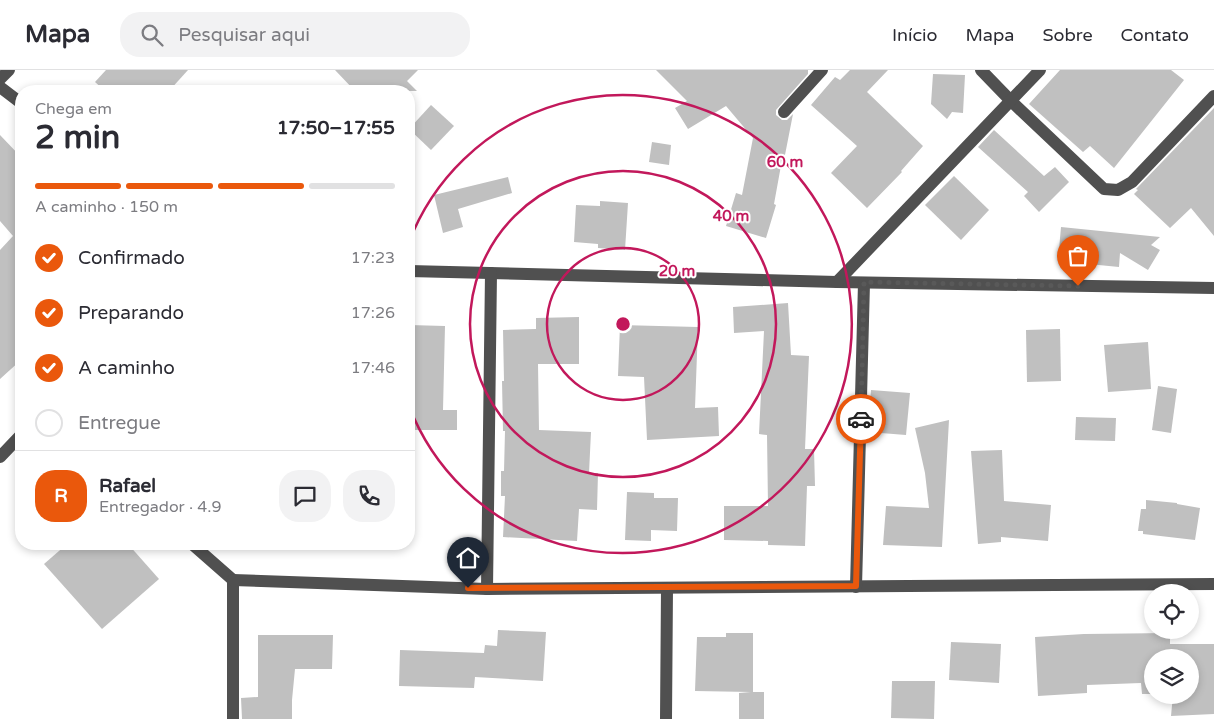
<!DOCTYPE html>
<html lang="pt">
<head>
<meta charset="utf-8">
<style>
  body { margin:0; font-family:"Varela Round",sans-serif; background:#f2f2f3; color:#2b2b33; height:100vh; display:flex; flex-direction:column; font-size:19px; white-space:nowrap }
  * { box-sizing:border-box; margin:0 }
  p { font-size:16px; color:#7c7c81 }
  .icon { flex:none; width:28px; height:28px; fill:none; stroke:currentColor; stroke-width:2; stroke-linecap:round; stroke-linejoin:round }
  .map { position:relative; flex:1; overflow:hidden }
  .sheet { position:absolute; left:15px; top:15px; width:400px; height:465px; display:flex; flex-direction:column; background:#fff; border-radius:20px; box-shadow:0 2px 8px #0003 }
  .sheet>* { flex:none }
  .controls { position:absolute; left:1144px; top:514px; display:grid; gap:10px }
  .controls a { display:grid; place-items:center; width:55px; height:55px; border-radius:50%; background:#fff; box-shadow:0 2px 8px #0003; font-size:25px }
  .pin { position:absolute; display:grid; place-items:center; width:42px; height:42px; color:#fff; margin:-51px -21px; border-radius:50% 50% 50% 0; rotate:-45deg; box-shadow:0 0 5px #0007 }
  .pin .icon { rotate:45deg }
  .courier { position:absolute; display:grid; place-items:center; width:50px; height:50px; margin:-25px; border:4px solid #ea580c; border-radius:50%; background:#fff; color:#222; box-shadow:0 1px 6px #0007 }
  .overview em { font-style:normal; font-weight:800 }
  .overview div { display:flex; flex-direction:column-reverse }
  .overview { display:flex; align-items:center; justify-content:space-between; height:85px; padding:0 20px }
  h1 { font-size:32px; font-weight:800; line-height:38px }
  .bar { display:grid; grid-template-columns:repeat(4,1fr); gap:8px 5px; align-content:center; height:60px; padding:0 20px }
  .bar i { height:6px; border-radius:4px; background:#e1e1e2 }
  .bar .selected { background:#ea580c }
  .bar p { grid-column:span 4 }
  .line { display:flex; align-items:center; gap:12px; padding:0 20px; border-top:1px solid #e1e1e2 }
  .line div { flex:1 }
  .round { display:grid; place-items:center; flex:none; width:52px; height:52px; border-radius:20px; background:#f2f2f3 }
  ol { padding:0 20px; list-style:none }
  li { display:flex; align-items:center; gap:15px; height:55px }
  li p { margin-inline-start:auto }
  li .icon { padding:5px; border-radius:50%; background:#ea580c; color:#fff; stroke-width:4 }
  li:last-child { color:#7c7c81 }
  li i { width:28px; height:28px; border:2px solid #e1e1e2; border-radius:50% }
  header { display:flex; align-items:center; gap:30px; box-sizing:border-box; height:70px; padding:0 25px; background:#fff; border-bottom:1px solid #e1e1e2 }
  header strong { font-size:24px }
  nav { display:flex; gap:28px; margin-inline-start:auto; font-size:18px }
  .search { width:350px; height:45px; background:#f2f2f3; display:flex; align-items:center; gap:12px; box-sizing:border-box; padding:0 18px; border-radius:20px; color:#7c7c81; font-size:19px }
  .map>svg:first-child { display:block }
</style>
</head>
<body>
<header>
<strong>Mapa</strong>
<div class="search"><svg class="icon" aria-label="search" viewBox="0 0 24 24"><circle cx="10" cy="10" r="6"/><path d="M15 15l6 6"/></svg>Pesquisar aqui</div>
<nav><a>Início</a><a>Mapa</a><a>Sobre</a><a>Contato</a></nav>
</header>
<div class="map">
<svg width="1214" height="649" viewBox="0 0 1214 649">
  <rect width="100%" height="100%" fill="#fff"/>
  <g fill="#c0c0c0">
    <polygon points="106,0 188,0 169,21 105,21 95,12"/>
    <polygon points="335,0 418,0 407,11 417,21 355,21"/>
    <polygon points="656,0 808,0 808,4 776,40 776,45 782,50 787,50 793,44 784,90 782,90 774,134 776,135 766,168 726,156 736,123 742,125 753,68 726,36 688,59 675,38 687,31"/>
    <polygon points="850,0 888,0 867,22 923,76 901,101 902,102 867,138 831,103 857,76 811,35 835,7 840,10"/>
    <polygon points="1060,0 1171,0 1184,10 1114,98 1090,76 1083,82 1029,34"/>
    <polygon points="933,4 965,5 963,43 952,42 947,49 931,34"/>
    <polygon points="431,35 454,56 431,80 409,59"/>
    <polygon points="1214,38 1214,166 1191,138 1170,158 1134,124 1138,120 1136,119"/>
    <polygon points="994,60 1044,106 1055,97 1069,112 1039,142 1024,126 1028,122 978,77"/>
    <polygon points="0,65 21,87 21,290 0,309 0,180 13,166 0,151"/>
    <polygon points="652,72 671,75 669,95 649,92"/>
    <polygon points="954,106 989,140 961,170 925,135"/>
    <polygon points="508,107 512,123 458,139 463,157 443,163 434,125"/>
    <polygon points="600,131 628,133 625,180 598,178 598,174 574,172 576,135 600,136"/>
    <polygon points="1061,157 1160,167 1151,175 1160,180 1148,200 1120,183 1119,197 1058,191"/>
    <polygon points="788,233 791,285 809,286 805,379 814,379 815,416 807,416 805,476 768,475 768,471 724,470 724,436 768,436 767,365 759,364 764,261 734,263 733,237"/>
    <polygon points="579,247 579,294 538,294 539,360 591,362 589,403 598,403 597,440 579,439 577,471 503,467 505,426 501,426 501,401 504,401 505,361 503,361 502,311 504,311 503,260 536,259 536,248"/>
    <polygon points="409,255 445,256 443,340 457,340 457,360 409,360"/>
    <polygon points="620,255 698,257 695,338 718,337 719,366 647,370 644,307 618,306"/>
    <polygon points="1060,259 1061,311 1027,312 1026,260"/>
    <polygon points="1148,272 1151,319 1108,322 1104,275"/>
    <polygon points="1158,316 1177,319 1171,363 1152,360"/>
    <polygon points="871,320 910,323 906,365 868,362"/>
    <polygon points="1076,347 1116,348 1115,371 1075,370"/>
    <polygon points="949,350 942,477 883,475 886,436 929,438 925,403 915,358"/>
    <polygon points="1002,380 1004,431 1051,435 1048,471 1001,467 1001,472 978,474 971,381"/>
    <polygon points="627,422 654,423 654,428 678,428 677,461 651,460 651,471 625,470"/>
    <polygon points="1146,430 1177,433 1177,434 1200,438 1195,470 1143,464 1143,461 1138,461 1141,439 1146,439"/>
    <polygon points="67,474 128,474 159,509 102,559 44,494"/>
    <polygon points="498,560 546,562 543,611 475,607 474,618 399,616 400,580 484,583 485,575 497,576"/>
    <polygon points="726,563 753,563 753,622 764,622 764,649 739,649 739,623 751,622 695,621 697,567 726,567"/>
    <polygon points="1170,563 1170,574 1214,574 1214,644 1171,646 1173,625 1190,625 1190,588 1152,588 1152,624 1142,624 1141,613 1087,615 1087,623 1038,626 1035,567 1084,564"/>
    <polygon points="258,565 333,565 332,599 295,599 292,630 292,649 242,649 241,628 258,627"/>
    <polygon points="951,572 1001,574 999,613 949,610"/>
    <polygon points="892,611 935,611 934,649 891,648"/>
  </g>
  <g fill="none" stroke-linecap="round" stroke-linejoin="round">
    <g stroke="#505050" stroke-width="12">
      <polyline points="981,0 1011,31 1104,119 1118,120 1132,112 1214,26"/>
      <polyline points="0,9 9,0"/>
      <polyline points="0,17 21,33"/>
      <polyline points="784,42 822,0"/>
      <polyline points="409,201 837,212 1214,218"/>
      <polyline points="837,212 1040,0"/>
      <polyline points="0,387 21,365"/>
      <polyline points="192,474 233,510 233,649"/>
      <polyline points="233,510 487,519 1214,514"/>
      <polyline points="856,517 864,213"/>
      <polyline points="487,519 491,203"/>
      <polyline points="666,649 667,518"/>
    </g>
  </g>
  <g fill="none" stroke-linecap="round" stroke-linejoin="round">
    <polyline stroke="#595959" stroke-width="5" stroke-dasharray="0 9" points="861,349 864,212 1078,216"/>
    <polyline stroke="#ea580c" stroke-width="6" points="468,518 856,516 861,349"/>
  </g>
  <g fill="none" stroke="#c2185b" stroke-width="2.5">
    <circle cx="623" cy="254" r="76"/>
    <circle cx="623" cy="254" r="153"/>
    <path d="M409 172A229 229 0 1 1 409 336"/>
  </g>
  <circle cx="623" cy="254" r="8" fill="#c2185b" stroke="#fff" stroke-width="2.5"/>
  <g font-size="15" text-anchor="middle" font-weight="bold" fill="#c2185b" stroke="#fff" stroke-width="4" stroke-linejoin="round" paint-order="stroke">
    <text x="785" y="97">60 m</text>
    <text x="731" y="151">40 m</text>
    <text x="677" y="206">20 m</text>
  </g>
</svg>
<div class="controls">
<a><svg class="icon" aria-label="locate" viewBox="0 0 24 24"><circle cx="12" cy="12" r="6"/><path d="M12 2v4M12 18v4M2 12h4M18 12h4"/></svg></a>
<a><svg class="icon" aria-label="layers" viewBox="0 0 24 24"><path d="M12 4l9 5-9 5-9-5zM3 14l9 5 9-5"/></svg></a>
</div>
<div class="pin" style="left:1078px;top:216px;background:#ea580c"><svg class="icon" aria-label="bag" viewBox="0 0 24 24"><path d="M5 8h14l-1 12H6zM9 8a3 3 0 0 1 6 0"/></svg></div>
<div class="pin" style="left:468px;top:518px;background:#1f2937"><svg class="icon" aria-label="home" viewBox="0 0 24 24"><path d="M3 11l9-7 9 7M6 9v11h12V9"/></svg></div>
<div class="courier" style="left:861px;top:349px"><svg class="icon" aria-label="car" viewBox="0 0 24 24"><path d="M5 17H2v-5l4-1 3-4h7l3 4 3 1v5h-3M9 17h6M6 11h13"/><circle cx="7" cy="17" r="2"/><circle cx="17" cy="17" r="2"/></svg></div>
<section class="sheet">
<div class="overview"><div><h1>2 min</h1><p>Chega em</p></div><em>17:50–17:55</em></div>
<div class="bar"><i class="selected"></i><i class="selected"></i><i class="selected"></i><i></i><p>A caminho · 150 m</p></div>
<ol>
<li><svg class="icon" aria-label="check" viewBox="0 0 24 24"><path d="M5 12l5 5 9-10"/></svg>Confirmado<p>17:23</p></li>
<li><svg class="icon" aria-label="check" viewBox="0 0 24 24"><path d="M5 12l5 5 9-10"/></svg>Preparando<p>17:26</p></li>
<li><svg class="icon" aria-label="check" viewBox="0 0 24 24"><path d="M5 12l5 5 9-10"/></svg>A caminho<p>17:46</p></li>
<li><i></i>Entregue</li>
</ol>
<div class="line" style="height:90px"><b class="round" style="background:#ea580c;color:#fff">R</b><div><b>Rafael</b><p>Entregador · 4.9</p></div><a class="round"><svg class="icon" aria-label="chat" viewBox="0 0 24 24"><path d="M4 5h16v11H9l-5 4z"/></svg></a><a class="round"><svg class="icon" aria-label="phone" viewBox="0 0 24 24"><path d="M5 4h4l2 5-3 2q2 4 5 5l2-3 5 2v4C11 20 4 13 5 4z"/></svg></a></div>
</section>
</div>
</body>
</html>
